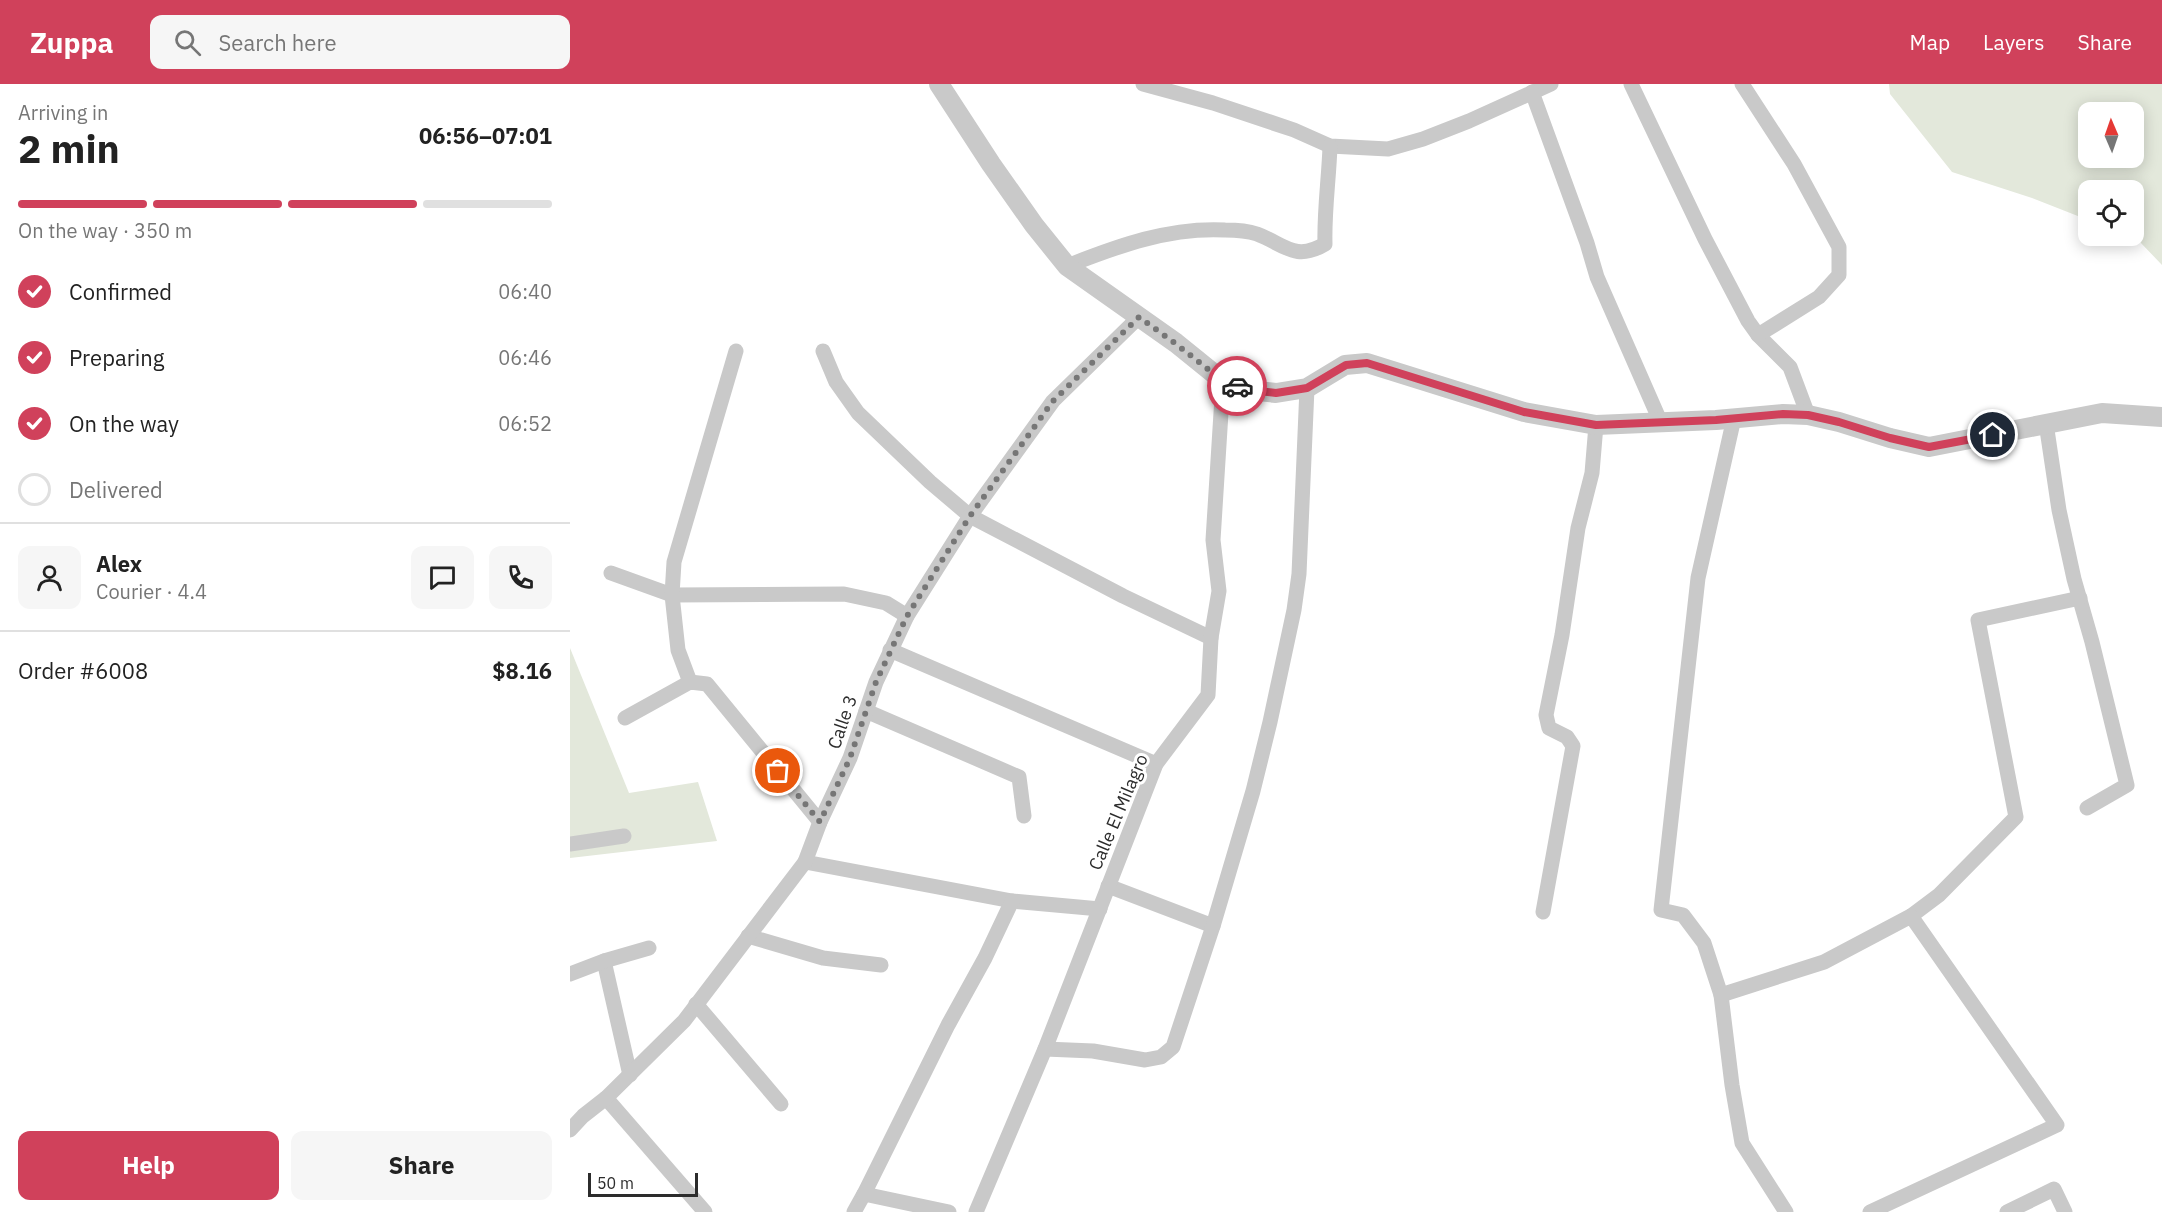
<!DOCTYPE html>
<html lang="en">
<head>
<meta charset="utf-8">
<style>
  body { margin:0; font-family:"IBM Plex Sans",sans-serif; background:#f6f6f6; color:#222; height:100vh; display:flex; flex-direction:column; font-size:22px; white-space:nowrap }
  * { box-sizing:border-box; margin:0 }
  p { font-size:20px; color:#767676 }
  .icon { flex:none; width:33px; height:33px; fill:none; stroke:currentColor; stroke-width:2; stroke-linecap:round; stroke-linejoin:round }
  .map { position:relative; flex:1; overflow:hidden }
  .side { display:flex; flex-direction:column; background:#fff; width:570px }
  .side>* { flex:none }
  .needle { width:39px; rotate:358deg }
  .tools { position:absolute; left:1508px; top:18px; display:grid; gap:12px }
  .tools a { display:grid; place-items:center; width:66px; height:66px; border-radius:12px; background:#fff; box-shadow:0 3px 15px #0003; font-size:30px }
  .scale { position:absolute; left:18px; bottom:15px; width:110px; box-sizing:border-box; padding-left:6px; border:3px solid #2c2c2c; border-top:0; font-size:16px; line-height:21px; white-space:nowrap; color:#2c2c2c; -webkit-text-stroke:4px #fff; paint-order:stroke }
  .pin { position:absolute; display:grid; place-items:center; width:51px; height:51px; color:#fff; margin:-26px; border:3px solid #fff; border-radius:50%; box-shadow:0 2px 6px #0007 }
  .courier { position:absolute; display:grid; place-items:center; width:60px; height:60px; margin:-30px; border:4px solid #d0415b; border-radius:50%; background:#fff; color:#222; box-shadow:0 2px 8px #0007 }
  .head em { font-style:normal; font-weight:700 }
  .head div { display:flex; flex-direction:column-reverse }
  .head { display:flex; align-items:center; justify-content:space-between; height:102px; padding:0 18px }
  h1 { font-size:39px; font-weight:700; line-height:45px }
  .bar { display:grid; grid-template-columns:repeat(4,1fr); gap:9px 6px; align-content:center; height:72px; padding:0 18px }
  .bar i { height:8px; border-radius:4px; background:#e0e0e0 }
  .bar .current { background:#d0415b }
  .bar p { grid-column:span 4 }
  .line { display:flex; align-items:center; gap:15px; padding:0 18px; border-top:2px solid #e0e0e0 }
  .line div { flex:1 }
  .round { display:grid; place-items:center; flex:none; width:63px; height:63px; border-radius:12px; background:#f6f6f6 }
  ol { padding:0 18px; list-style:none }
  li { display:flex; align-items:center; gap:18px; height:66px }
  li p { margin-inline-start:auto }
  li .icon { padding:6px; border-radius:50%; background:#d0415b; color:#fff; stroke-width:4 }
  li:last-child { color:#767676 }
  li i { width:33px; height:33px; border:3px solid #e0e0e0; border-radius:50% }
  .button { display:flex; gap:12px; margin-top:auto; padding:12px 18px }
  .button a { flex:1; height:69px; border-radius:12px; background:#d0415b; color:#fff; font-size:24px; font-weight:700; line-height:69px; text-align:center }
  .button a+a { background:#f6f6f6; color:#222 }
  header { display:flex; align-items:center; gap:36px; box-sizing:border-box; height:84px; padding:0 30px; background:#d0415b; color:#fff }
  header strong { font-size:28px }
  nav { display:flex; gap:33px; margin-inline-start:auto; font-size:21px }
  .search { width:420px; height:54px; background:#f6f6f6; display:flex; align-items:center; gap:15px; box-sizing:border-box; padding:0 21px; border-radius:12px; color:#767676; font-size:22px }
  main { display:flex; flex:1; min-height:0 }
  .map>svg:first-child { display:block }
</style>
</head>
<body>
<header>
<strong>Zuppa</strong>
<div class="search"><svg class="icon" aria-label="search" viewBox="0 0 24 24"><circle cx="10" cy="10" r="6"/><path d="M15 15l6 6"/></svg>Search here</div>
<nav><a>Map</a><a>Layers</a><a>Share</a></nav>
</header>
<main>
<section class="side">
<div class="head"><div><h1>2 min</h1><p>Arriving in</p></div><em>06:56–07:01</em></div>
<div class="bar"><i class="current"></i><i class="current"></i><i class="current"></i><i></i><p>On the way · 350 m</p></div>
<ol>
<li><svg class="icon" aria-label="check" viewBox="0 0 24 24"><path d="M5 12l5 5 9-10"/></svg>Confirmed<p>06:40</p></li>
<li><svg class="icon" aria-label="check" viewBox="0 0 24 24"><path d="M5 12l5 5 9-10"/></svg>Preparing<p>06:46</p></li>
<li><svg class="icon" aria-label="check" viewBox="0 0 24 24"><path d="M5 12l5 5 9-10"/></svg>On the way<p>06:52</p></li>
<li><i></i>Delivered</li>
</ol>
<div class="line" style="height:108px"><a class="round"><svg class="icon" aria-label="person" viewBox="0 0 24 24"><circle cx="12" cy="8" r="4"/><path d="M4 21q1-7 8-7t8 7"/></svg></a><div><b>Alex</b><p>Courier · 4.4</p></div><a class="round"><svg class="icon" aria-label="chat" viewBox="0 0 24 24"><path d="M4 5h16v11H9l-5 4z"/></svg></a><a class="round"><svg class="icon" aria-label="phone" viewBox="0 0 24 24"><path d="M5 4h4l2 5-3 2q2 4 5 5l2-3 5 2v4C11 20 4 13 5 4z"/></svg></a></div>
<div class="line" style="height:78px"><div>Order #6008</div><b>$8.16</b></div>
<div class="button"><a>Help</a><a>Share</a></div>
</section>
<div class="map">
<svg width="1592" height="1128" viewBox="0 0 1592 1128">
  <rect width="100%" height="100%" fill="#fff"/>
  <g fill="#e3e8db" fill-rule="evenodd">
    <path d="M1319 0H1592V181L1570 158 1556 152H1563V106H1518V136L1462 114 1382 88 1320 10ZM1563 28V74H1518V28Z"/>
    <polygon points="0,564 59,709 128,698 147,757 0,774"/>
  </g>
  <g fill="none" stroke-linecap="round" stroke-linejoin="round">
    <g stroke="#c9c9c9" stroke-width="15">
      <polyline points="573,0 643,19 724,46 760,62 818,65 853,55 899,37 981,0"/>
      <polyline points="1061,0 1135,155 1178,237 1188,251 1220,283 1238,331"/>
      <polyline points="1172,0 1224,80 1269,163 1269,191 1249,213 1188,251"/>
      <polyline points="962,8 1017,159 1027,193 1091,339"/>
      <path d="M497 182C548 162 599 143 655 146 664 146 678 147 687 150 714 160 725 178 755 160 754 127 759 94 760 62"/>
      <polyline points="253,267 266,298 288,329 360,398 400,432 553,512 641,554"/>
      <polyline points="1164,334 1128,494 1091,826 1113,831 1134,859 1151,911 1162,1001 1172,1059 1216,1128"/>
      <polyline points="1476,339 1489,426 1504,495 1522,558 1557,701 1517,724"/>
      <polyline points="41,489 102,511 274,510 316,519 337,532"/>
      <polyline points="320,566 586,680"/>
      <polyline points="120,598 108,566 102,511 104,478 166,267"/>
      <polyline points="296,627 449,693 454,732"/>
      <polyline points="55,634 120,598 137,600 250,738"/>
      <polyline points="0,760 54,752"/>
      <polyline points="235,778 442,817 530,825"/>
      <polyline points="538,802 643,842"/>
      <polyline points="973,828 1003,662 997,653 979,644 976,631 992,551 1008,444 1022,389 1026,341"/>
      <polyline points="1341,832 1369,811 1446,733 1408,536 1510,514"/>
      <polyline points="178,852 253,874 311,881"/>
      <polyline points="34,877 60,991"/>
      <polyline points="0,890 34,877 79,864"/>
      <polyline points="1151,911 1254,878 1341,832 1487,1041 1300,1128"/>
      <polyline points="126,920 211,1020"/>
      <polyline points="475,965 523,967 575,976 591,973 603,963 643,842 683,707 700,638 724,526 729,490 737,304"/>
      <polyline points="36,1014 135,1128"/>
      <polyline points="0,1046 13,1032 36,1014 114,937 235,778 250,738 280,674 306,598 337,532 400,432 483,317 569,233"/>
      <polyline points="284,1128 294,1110"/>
      <polyline points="379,1128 294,1110 378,941 415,874 442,817"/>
      <polyline points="406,1128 475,965 586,680 638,611 641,554 649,507 643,456 653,297"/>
      <polyline points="1437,1128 1484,1105 1495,1128"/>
    </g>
    <polyline stroke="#c9c9c9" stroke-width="20" points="369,0 421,80 464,141 497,182 606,259 653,297 679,306 706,309 737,304 775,281 797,279 954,328 1026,341 1146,336 1213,330 1238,331 1269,338 1320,354 1359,363 1532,329 1592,333"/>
  </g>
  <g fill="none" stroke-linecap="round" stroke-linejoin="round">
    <polyline stroke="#767676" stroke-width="6" stroke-dasharray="0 10.8" points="208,687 250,738 280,674 306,598 337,532 400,432 483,317 569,233 606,260 653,297 667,302"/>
    <polyline stroke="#d0415b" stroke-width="8" points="667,302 679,306 706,309 737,304 776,281 797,279 954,328 1026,341 1146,336 1213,330 1238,331 1269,338 1320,354 1359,363 1423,351"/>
  </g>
  <g text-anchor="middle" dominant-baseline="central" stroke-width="6" stroke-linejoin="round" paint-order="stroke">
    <g font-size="18" fill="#2c2c2c" stroke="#fff">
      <text transform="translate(272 638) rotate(-71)">Calle 3</text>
      <text transform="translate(548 728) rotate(-67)">Calle El Milagro</text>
    </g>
  </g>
</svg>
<div class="tools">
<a><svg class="needle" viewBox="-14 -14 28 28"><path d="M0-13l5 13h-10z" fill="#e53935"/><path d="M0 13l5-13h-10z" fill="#767676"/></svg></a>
<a><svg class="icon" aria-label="locate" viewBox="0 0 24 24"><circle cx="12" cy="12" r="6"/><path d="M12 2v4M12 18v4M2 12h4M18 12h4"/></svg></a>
</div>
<div class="scale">50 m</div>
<div class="pin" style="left:208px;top:687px;background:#ea580c"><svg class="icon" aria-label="bag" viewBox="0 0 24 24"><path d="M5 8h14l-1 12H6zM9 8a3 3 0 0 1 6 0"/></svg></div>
<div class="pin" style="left:1423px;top:351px;background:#1f2937"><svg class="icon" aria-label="home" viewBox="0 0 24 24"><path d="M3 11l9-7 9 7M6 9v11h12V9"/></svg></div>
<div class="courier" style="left:667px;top:302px"><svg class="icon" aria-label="car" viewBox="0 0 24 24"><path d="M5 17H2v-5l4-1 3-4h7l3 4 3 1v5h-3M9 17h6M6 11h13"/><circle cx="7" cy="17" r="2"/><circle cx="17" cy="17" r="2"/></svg></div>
</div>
</main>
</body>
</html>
